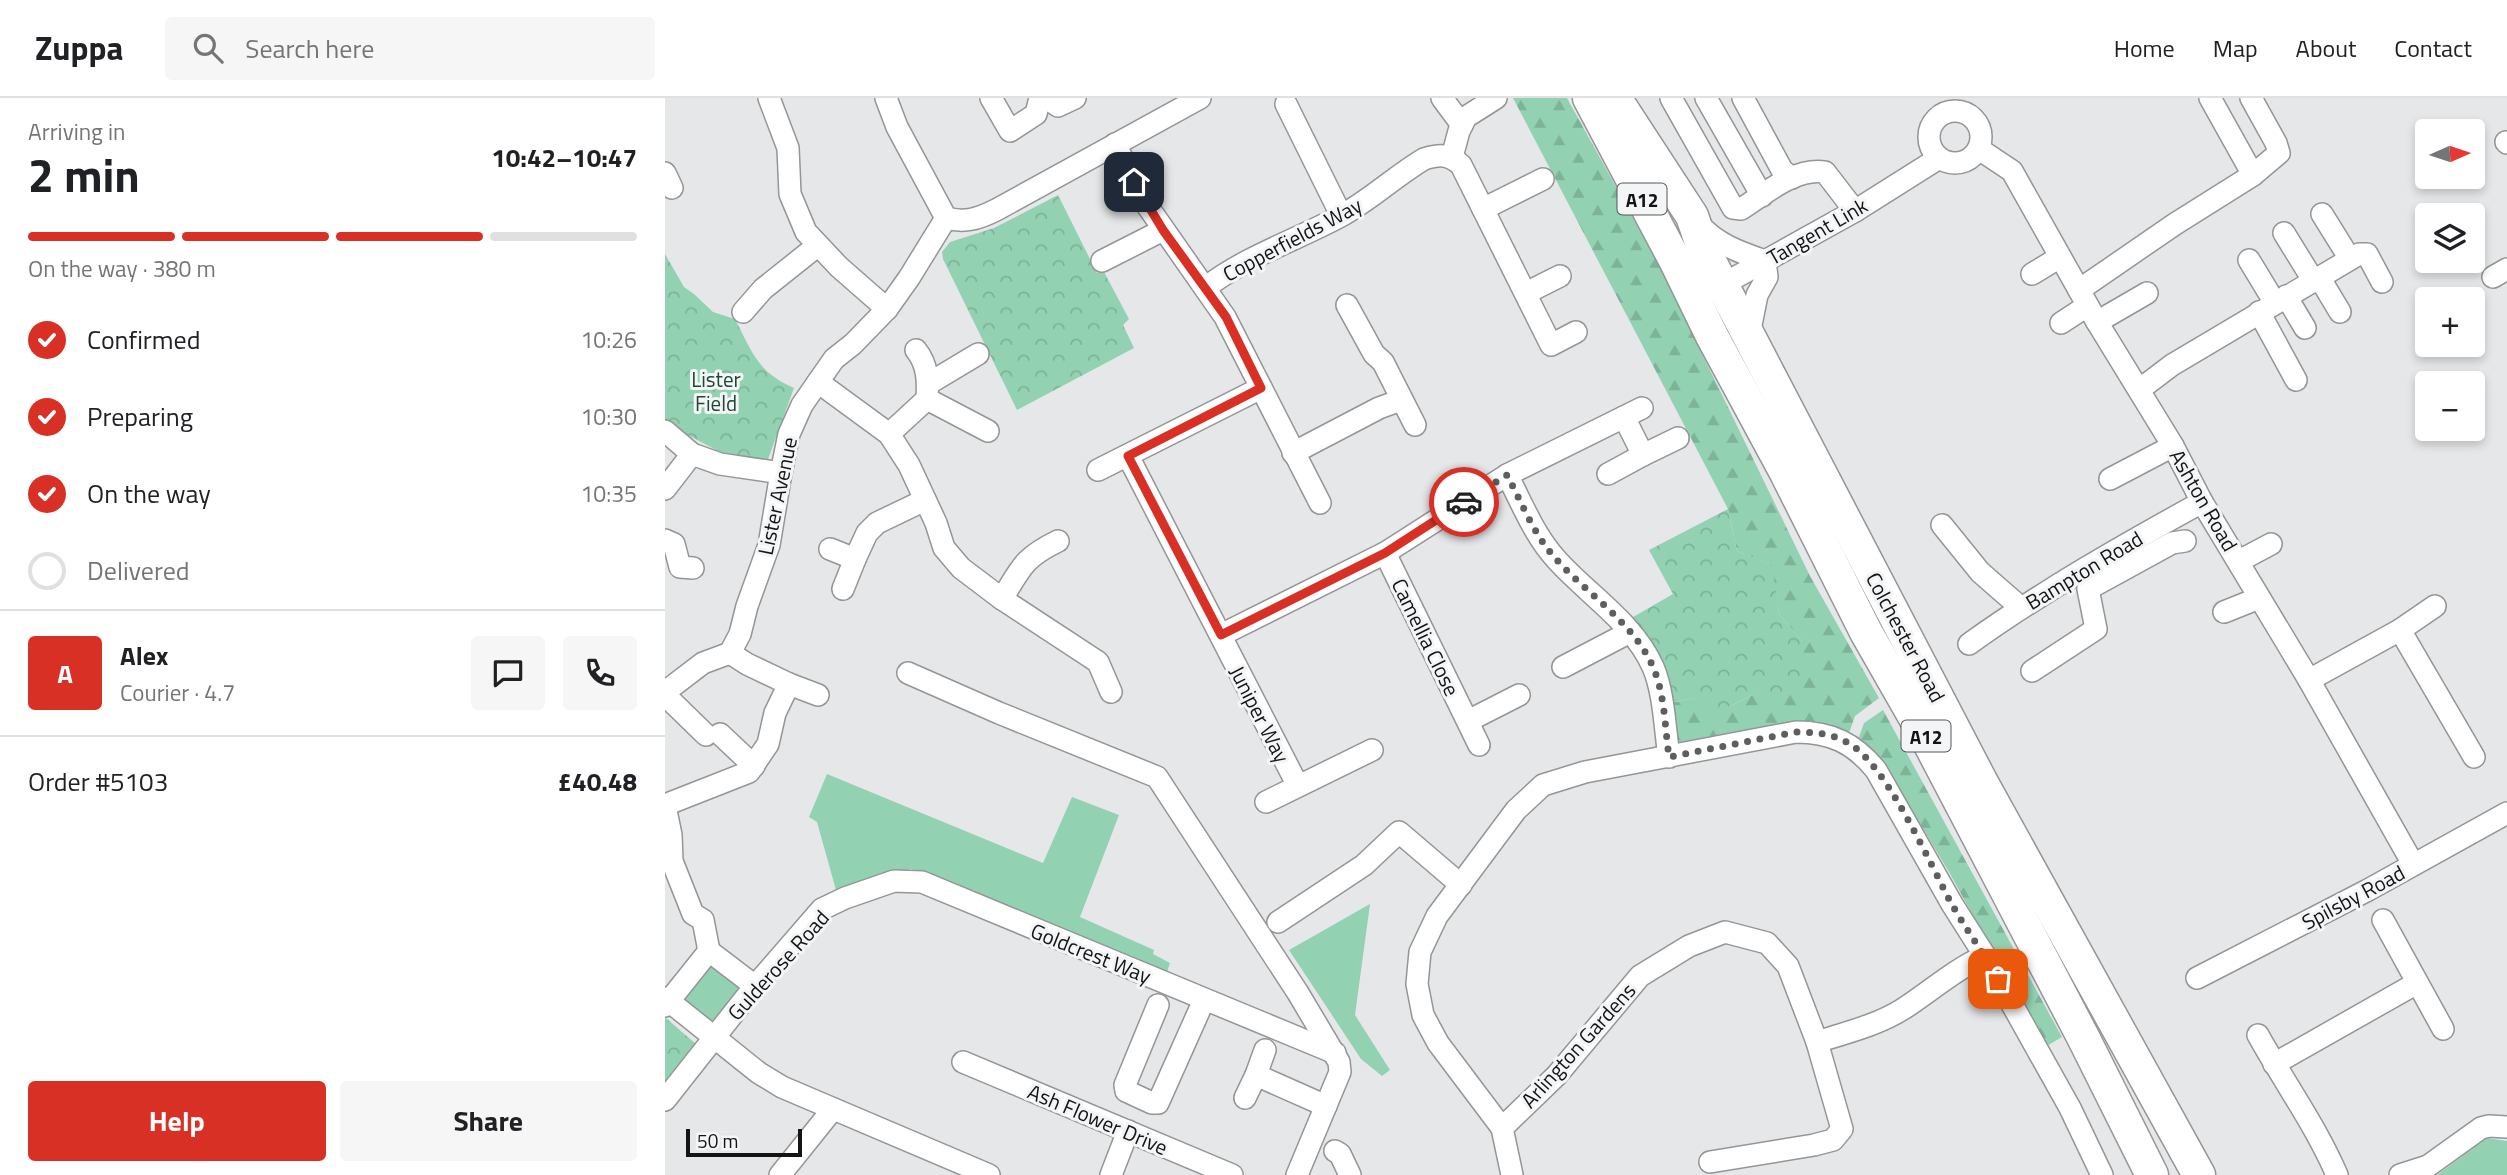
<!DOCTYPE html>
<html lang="en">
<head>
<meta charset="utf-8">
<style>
  body { margin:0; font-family:"Titillium Web",sans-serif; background:#f6f6f6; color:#202124; height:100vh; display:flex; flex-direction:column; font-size:26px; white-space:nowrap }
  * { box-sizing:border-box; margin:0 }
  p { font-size:23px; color:#757577 }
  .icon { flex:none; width:38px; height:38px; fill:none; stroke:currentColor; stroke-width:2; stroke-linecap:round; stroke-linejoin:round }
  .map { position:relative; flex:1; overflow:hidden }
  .sheet { display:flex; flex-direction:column; background:#fff; width:665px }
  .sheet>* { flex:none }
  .needle { width:46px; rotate:87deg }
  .tools { position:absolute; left:1750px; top:21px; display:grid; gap:14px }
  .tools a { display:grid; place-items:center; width:70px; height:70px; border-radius:7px; background:#fff; box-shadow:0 4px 10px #0003; font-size:35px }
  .scale { position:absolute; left:21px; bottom:18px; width:116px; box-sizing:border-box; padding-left:7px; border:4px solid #141415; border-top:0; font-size:19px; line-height:24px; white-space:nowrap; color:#141415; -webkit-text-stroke:5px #f4f5f6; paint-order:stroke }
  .pin { position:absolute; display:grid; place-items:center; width:60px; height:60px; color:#fff; margin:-30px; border-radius:14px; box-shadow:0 4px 10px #0006 }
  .courier { position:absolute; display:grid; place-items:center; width:70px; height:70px; margin:-35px; border:5px solid #d93025; border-radius:50%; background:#fff; color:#222; box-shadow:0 2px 9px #0007 }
  .summary em { font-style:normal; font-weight:700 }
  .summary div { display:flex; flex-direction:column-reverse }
  .summary { display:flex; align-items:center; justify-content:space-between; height:119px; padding:0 28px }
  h1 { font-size:46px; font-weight:700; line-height:52px }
  .bar { display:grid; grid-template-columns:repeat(4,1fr); gap:10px 7px; align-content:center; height:84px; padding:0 28px }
  .bar i { height:9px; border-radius:5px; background:#e0e0e0 }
  .bar .current { background:#d93025 }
  .bar p { grid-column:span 4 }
  .line { display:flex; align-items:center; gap:18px; padding:0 28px; border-top:2px solid #e0e0e0 }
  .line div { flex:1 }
  .round { display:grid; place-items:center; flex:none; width:74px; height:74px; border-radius:7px; background:#f6f6f6 }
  ol { padding:0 28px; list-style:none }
  li { display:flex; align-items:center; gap:21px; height:77px }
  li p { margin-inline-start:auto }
  li .icon { padding:7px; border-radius:50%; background:#d93025; color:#fff; stroke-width:4 }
  li:last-child { color:#757577 }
  li i { width:38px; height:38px; border:4px solid #e0e0e0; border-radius:50% }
  .button { display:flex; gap:14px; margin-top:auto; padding:14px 28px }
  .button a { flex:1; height:80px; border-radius:7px; background:#d93025; color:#fff; font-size:28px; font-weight:700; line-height:80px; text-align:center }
  .button a+a { background:#f6f6f6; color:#202124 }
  header { display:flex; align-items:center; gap:42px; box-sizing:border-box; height:98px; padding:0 35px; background:#fff; border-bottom:2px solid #e0e0e0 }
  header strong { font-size:33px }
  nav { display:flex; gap:38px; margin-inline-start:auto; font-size:24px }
  .search { width:490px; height:63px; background:#f6f6f6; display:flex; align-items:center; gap:18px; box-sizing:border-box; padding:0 24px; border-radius:7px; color:#757577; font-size:26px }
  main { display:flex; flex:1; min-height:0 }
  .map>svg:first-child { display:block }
</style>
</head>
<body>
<header>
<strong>Zuppa</strong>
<div class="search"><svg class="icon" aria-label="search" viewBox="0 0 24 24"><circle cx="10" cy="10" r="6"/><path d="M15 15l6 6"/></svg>Search here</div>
<nav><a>Home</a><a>Map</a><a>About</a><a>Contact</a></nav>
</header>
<main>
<section class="sheet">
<div class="summary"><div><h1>2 min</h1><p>Arriving in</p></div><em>10:42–10:47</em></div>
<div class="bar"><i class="current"></i><i class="current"></i><i class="current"></i><i></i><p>On the way · 380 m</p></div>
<ol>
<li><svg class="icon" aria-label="check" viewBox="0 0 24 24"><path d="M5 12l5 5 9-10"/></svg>Confirmed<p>10:26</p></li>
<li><svg class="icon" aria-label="check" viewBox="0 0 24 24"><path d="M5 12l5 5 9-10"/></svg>Preparing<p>10:30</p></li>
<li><svg class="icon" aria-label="check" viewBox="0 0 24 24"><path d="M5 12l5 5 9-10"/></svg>On the way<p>10:35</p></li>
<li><i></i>Delivered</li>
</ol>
<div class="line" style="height:126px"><b class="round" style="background:#d93025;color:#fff">A</b><div><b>Alex</b><p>Courier · 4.7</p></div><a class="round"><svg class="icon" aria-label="chat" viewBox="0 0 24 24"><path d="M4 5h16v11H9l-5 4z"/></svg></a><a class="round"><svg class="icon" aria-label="phone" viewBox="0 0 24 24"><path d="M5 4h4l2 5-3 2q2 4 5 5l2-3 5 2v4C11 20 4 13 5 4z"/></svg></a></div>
<div class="line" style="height:91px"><div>Order #5103</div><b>£40.48</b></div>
<div class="button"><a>Help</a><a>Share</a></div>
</section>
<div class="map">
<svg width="1842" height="1077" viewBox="0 0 1842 1077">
  <defs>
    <pattern id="forest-firs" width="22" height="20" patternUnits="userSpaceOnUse" patternTransform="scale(1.75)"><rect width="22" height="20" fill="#92d2b2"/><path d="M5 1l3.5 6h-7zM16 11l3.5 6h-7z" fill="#7db398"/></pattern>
    <pattern id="park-crowns" width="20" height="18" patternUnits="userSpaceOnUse" patternTransform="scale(1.75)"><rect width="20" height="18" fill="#92d2b2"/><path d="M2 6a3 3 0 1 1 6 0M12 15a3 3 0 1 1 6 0" fill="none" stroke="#7db398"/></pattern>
  </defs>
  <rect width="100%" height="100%" fill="#e6e7e9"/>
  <g fill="#92d2b2">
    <polygon points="162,676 378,765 407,699 454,717 415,819 489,852 488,856 505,865 501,877 246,771 171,792 152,724 144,719"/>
    <polygon points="705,806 690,917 725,972 717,978 696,961 624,852"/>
    <polygon points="47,867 62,877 74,891 63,908 49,923 32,915 20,900 31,882"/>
    <polygon points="1822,1040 1842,1043 1842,1077 1772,1077"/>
  </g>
  <g fill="url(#forest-firs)">
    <polygon points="848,0 902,0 993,165 1145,478 1214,600 1190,618 1181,644 1170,639 1004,659 996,607 1030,600 1063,609 1089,596 1137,543 1114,516 1106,467 1072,453 1063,411"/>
    <polygon points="1218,612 1397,939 1380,949 1284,774 1214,658 1193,642 1199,625"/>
  </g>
  <g fill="url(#park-crowns)">
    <polygon points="393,97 432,175 438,172 464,221 458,227 469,250 352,312 278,161 277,154 285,144 329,130"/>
    <path d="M0 156 19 189 29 196 48 214 70 221C87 254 93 275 129 290L102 364 55 354 19 335 0 330Z"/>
    <polygon points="1063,411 1072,453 1107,467 1114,516 1137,543 1138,582 1112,600 1089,596 1063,609 1048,611 1030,600 996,607 956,526 1008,496 984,452"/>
    <polygon points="1,920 32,947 0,987 0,921"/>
  </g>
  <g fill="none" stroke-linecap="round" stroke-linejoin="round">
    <defs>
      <g id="minor">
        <polyline points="104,0 123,50 125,96 141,134 174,169 222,211"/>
        <path d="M221 0 232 29 281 120C300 125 313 121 331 112L535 0"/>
        <polyline points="326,0 345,33 371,16 375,0"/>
        <polyline points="381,0 393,8 410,0"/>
        <polyline points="777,0 797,27"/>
        <path d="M1006 0 1068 110 1076 111C1100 96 1130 69 1160 74L1190 113"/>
        <polyline points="1041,0 1097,98"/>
        <polyline points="1078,0 1117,72 1127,80"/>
        <polyline points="1586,0 1611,45 1614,55 1588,77"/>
        <polyline points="621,6 676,117"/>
        <circle cx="1290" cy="39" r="26"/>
        <polyline points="1841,44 1842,45"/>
        <polyline points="450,46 479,103 560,219 655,405"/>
        <polyline points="1314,51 1347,73 1432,224 1508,348 1537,404 1644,582 1748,766"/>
        <polyline points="787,59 794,33 801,19 831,0"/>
        <polyline points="0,75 7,90"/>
        <polyline points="818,111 878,81"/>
        <polyline points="1657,116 1685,161"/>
        <path d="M1033 125C1051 146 1074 154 1100 163"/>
        <polyline points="1619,135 1648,182"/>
        <polyline points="1584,162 1610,205"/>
        <polyline points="437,163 498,132"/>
        <polyline points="1367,176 1395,159"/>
        <polyline points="1654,179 1675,214"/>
        <polyline points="1828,179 1842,171"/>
        <path d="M540 190C580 159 629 143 674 119 704 103 729 79 759 61 775 56 784 56 796 67L886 247 911 234"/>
        <polyline points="1414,192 1510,126 1588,77 1545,0"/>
        <polyline points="1046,193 1190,113 1274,60"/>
        <polyline points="861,195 895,178"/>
        <polyline points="1621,198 1640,230"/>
        <polyline points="682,207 709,256 718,264 750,327"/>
        <polyline points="78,214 98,191 152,148"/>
        <polyline points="1594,214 1631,282"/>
        <polyline points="1432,224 1482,195"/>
        <polyline points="1396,225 1422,208"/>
        <polyline points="1084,237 1092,197 1102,179 1100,163"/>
        <path d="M251 252C263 267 263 283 262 301L323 333"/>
        <polyline points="153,284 224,336 244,367 271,425 279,450 296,470 337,501 433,564 446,594"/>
        <polyline points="263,286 313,256"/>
        <polyline points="1474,292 1507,267 1694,156 1702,156 1717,184"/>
        <polyline points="959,319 978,357 1013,340"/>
        <polyline points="0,333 27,356 55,366 116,375"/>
        <polyline points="224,336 262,301"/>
        <polyline points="628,355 714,310 736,302"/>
        <polyline points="463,358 633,688"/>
        <polyline points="433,372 596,290"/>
        <polyline points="943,376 978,357"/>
        <path d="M842 377C857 405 869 437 891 461 922 496 969 525 988 569 999 594 1000 632 1004 659"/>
        <polyline points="1445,381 1508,348"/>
        <polyline points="0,391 27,356"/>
        <polyline points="1277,427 1315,474 1355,509"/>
        <polyline points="0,442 9,446 15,469 28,470"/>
        <polyline points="165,451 190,461 202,435 212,425 260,402"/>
        <polyline points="720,455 814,647"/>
        <polyline points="1574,463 1606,446"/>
        <polyline points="178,491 190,461"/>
        <path d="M337 501C356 470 358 460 393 443"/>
        <polyline points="1559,514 1594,500"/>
        <polyline points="1735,532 1809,659"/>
        <polyline points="556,537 720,455 842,377 977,310"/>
        <path d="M1304 546C1378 493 1457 448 1537 404"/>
        <polyline points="65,555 75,536 82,508 104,447 116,375 124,336 137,307 169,261 188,246 222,211 244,180 281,120"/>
        <polyline points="898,569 965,534"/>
        <polyline points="1367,573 1431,531 1423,491 1507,445 1520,443"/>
        <polyline points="243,575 334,615 492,679 633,895 674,964 675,974 632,1077"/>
        <polyline points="1644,582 1735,532 1770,508"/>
        <polyline points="124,586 153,597"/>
        <polyline points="0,594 38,565 65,555"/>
        <polyline points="0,597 41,637"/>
        <polyline points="803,623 854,597"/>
        <polyline points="55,636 89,668"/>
        <polyline points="601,704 707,652"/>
        <polyline points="0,707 84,674 103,646 110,615 124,586 82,566 65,555"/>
        <polyline points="0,708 6,737 7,763 28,816 38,822 44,853"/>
        <polyline points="1718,822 1778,931"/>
        <polyline points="613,824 699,767 734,734 796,787"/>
        <polyline points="1532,880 1703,792 1842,715"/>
        <polyline points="0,900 94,975 117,989 324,1077"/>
        <polyline points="493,907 460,987 461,993 487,1005 493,1005 539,902"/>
        <polyline points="0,908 44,853 90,888"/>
        <path d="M1593 937C1619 984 1651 1028 1672 1077"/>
        <path d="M1152 944C1180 935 1213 927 1238 911 1266 893 1290 871 1320 858"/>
        <polyline points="600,952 591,977 661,1008"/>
        <polyline points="298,964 567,1077"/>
        <polyline points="1609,966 1752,885"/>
        <polyline points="580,1000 591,977"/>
        <polyline points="0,1002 90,888 157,811 180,800 229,783 257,784 670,955"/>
        <polyline points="837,1030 892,977 975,878 1024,848 1060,834 1102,845 1123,868 1152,944 1177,1031 1168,1042 1149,1047 1045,1064"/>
        <polyline points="670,1053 675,1056 685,1077"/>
        <polyline points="115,1077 168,1011"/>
        <polyline points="446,1077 463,1033"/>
        <path d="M847 1077 837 1030 773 945 758 917 752 886 755 854 772 818 851 712 878 687 920 674 1131 634C1166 634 1189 645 1211 672L1287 806 1320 858 1405 1010 1437 1077"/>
        <polyline points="1735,1077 1763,1068 1816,1030 1824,1028 1842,1029"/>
      </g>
      <g id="highway">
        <polyline points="924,0 1011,164 1047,238 1121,375 1201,534 1261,639 1418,939 1487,1077"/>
        <polyline points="950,0 1027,118 1038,150 1316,683 1534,1077"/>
      </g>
    </defs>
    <use href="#minor" stroke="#949596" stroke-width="24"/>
    <use href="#highway" stroke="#949596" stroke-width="35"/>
    <use href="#minor" stroke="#fff" stroke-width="21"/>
    <use href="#highway" stroke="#fff" stroke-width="32"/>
  </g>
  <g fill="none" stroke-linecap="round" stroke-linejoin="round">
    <path stroke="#5e5e5f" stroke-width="7" stroke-dasharray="0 12.6" d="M799 404 842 377C857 405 869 437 891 461 922 496 969 525 988 569 1000 596 1000 631 1004 659L1131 634C1151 634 1171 636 1188 648 1223 672 1264 763 1285 803 1300 830 1318 854 1333 881"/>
    <polyline stroke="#d93025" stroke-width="9" points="469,84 498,132 561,219 596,290 463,358 556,537 720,455 799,404"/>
  </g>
  <g text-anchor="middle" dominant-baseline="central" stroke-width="6" stroke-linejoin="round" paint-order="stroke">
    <g fill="#f4f5f6" stroke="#575858" stroke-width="2">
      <rect x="952.5" y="85.5" width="49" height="31" rx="5"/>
      <rect x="1236.5" y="622.5" width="49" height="31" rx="5"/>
    </g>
    <g font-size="19" font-weight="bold" fill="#141415">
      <text x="977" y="101">A12</text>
      <text x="1261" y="638">A12</text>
    </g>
    <g font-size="21" fill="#141415" stroke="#f4f5f6">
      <text transform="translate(1152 133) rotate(-30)">Tangent Link</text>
      <text transform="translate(627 141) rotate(-28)">Copperfields Way</text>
      <text transform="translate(112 398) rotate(-78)">Lister Avenue</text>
      <text transform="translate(1539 402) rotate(60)">Ashton Road</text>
      <text transform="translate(1419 472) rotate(-31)">Bampton Road</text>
      <text transform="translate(761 539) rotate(64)">Camellia Close</text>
      <text transform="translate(1241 539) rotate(62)">Colchester Road</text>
      <text transform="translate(595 616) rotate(63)">Juniper Way</text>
      <text transform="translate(1688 799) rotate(-28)">Spilsby Road</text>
      <text transform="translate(426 855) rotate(22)">Goldcrest Way</text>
      <text transform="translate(113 867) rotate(-48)">Gulderose Road</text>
      <text transform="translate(913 947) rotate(-48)">Arlington Gardens</text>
      <text transform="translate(433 1021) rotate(23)">Ash Flower Drive</text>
    </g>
    <g font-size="21" fill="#1d4935" stroke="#f4f5f6">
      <text x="51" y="281">Lister<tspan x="51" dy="24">Field</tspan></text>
    </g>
  </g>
</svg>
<div class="tools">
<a><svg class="needle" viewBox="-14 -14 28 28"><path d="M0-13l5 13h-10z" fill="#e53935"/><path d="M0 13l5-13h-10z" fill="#757577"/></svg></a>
<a><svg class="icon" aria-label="layers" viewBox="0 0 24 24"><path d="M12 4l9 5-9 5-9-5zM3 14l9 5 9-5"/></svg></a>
<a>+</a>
<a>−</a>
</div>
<div class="scale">50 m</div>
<div class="pin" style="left:1333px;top:881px;background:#ea580c"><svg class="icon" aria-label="bag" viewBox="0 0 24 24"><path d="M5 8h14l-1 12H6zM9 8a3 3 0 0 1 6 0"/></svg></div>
<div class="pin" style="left:469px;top:84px;background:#1f2937"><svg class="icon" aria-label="home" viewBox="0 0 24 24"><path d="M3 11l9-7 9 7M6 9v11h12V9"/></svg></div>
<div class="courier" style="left:799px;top:404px"><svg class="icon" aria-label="car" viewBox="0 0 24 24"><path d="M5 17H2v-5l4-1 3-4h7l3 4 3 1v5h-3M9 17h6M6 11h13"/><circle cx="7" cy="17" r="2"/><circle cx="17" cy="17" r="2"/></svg></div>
</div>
</main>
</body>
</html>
